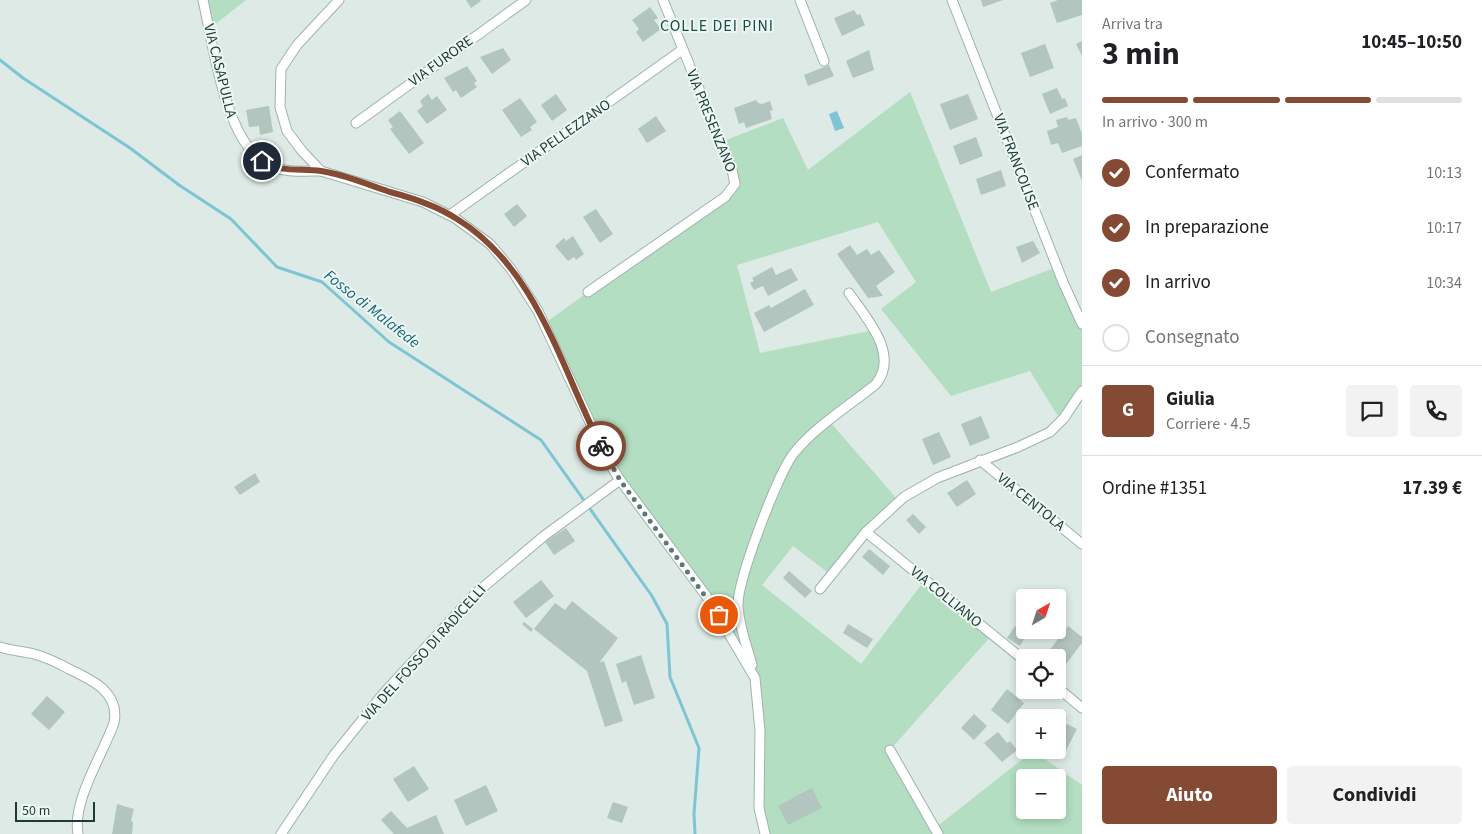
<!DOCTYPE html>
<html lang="it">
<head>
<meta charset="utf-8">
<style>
  body { margin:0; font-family:"Source Sans 3",sans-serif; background:#f2f2f2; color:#202124; height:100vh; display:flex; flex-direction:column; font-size:19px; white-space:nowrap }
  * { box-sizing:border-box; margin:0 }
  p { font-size:16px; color:#757577 }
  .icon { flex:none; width:28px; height:28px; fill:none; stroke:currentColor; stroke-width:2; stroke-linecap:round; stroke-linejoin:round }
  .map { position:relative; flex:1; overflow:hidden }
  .side { display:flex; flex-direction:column; background:#fff; width:400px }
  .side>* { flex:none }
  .needle { width:32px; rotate:39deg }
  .tools { position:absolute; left:1016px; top:589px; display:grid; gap:10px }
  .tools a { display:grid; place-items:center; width:50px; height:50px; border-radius:5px; background:#fff; box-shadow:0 2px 8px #0003; font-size:25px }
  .scale { position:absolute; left:15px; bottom:12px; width:80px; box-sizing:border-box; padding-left:5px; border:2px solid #1d3b34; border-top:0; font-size:14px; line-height:18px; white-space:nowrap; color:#1d3b34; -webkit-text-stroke:4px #edf7f3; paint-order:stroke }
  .pin { position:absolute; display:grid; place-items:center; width:42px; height:42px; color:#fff; margin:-21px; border:2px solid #fff; border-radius:50%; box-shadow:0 1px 5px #0007 }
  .courier { position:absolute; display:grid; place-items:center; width:50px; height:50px; margin:-25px; border:4px solid #844a34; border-radius:50%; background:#fff; color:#222; box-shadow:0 1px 6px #0007 }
  .summary em { font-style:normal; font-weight:700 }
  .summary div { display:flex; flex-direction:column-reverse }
  .summary { display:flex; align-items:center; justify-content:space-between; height:85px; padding:0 20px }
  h1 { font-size:32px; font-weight:700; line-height:38px }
  .bar { display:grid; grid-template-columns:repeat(4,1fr); gap:8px 5px; align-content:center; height:60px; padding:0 20px }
  .bar i { height:6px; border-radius:4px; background:#e0e0e0 }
  .bar .active { background:#844a34 }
  .bar p { grid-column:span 4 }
  .line { display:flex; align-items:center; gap:12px; padding:0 20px; border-top:1px solid #e0e0e0 }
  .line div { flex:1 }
  .round { display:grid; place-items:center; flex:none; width:52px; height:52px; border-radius:5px; background:#f2f2f2 }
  ol { padding:0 20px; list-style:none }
  li { display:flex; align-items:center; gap:15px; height:55px }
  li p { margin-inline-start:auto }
  li .icon { padding:5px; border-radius:50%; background:#844a34; color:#fff; stroke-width:4 }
  li:last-child { color:#757577 }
  li i { width:28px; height:28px; border:2px solid #e0e0e0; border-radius:50% }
  .button { display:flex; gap:10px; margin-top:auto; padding:10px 20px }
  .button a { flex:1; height:58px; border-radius:5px; background:#844a34; color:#fff; font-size:20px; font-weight:700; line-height:58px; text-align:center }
  .button a+a { background:#f2f2f2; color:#202124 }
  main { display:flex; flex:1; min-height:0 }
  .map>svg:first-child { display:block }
</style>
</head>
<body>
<main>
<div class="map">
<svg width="1082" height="834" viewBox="0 0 1082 834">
  <rect width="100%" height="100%" fill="#ddeae5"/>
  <g fill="#b3dec1" fill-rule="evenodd">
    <polygon points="203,0 246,0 209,29"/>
    <path d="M910 92 991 292 1057 267 1082 323V391L1061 421 1030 371 951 396 881 309 916 282 878 222 737 265 760 353 874 330 883 351 876 384 830 422 899 501 831 575 793 546 762 585 861 664 925 580 992 635 890 750 935 828 1033 751 1082 785V834H765L755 678 719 615 620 480 545 323 734 187 721 142 783 118 808 170ZM1025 778H1058V810H1025Z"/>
  </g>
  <polygon fill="#7fc4d5" points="837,111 844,128 835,131 829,114"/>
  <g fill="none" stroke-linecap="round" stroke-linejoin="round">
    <polyline stroke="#7fc4d5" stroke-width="3" points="0,60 23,78 130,148 179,185 231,219 277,267 322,282 389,342 541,440 652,596 667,624 670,677 699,748 694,814 695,834"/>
  </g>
  <g fill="#b2c5be">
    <polygon points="466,0 480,0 481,1 471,8"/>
    <polygon points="981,0 1003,0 983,7"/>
    <polygon points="1058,0 1082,0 1082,15 1057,23 1050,3"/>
    <polygon points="650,7 658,18 654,20 661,29 643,42 636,32 639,29 632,20"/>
    <polygon points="854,10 857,15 860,14 865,25 842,36 834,18"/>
    <polygon points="1082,41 1082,56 1076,44"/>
    <polygon points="1045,44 1054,68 1030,77 1021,53"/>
    <polygon points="503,48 511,60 492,74 480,57"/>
    <polygon points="869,50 874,70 853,78 846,61"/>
    <polygon points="829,65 834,76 808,86 804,75"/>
    <polygon points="467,66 477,81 474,83 477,87 461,98 456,90 453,92 444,78"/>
    <polygon points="1057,88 1062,99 1065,98 1068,106 1050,114 1042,94"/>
    <polygon points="428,94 432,100 437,96 447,110 427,124 417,111 423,106 420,101"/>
    <polygon points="556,94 567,110 552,121 541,105"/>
    <polygon points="968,94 978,119 950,130 940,104"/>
    <polygon points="520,98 537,122 530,127 532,130 521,137 502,110"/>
    <polygon points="756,100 758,103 762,104 770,101 773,110 770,111 772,119 746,128 744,122 739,124 734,108"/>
    <polygon points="269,106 273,132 260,135 259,126 249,127 246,110"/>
    <polygon points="400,111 424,143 409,154 390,129 393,127 388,120"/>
    <polygon points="656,116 666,131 647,143 638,129"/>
    <polygon points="1067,117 1068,120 1076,118 1082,134 1082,146 1062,153 1058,143 1051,145 1047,131 1058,127 1056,120"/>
    <polygon points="976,137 983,156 960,165 953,146"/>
    <polygon points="1082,155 1082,181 1073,159"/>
    <polygon points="1001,170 1006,186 981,195 976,179"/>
    <polygon points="517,204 527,216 514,227 504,214"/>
    <polygon points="596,209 613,234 600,243 583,217"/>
    <polygon points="573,236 584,254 576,260 574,257 568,261 555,246 564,238 566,241"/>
    <polygon points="1033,241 1040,253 1022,263 1016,247"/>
    <polygon points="850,245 857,255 867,249 871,255 879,250 895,272 876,286 883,296 868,298 837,254"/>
    <polygon points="772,267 776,275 791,268 798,280 768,296 763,286 754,290 750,283 754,281 752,278"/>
    <polygon points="805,289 814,305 764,332 754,313 769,305 771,308"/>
    <polygon points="981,416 990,438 970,446 961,424"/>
    <polygon points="939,432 951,457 933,465 922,439"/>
    <polygon points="255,473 260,482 240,495 234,487"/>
    <polygon points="967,480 976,494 957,507 947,493"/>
    <polygon points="913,514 926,527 919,534 906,520"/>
    <polygon points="566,528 575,541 554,555 545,542"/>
    <polygon points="869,549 890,566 883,575 862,557"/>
    <polygon points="789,571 812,591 805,598 783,578"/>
    <polygon points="541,580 554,596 526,618 513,602"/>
    <polygon points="572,601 618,638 599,663 604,661 623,721 605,727 587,671 534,629 555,603 565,610"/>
    <polygon points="524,622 533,629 531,632 522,624"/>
    <polygon points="848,624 873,639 867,648 843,633"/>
    <polygon points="1015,626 1027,634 1020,646 1007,638"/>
    <polygon points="1068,626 1082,637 1082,643 1066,664 1049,651"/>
    <polygon points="641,655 655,698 634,705 626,681 622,683 616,664"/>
    <polygon points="1007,689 1024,703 1008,724 991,710"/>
    <polygon points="47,696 65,712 49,730 31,714"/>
    <polygon points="1055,713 1067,719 1065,723 1077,729 1063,756 1051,750 1058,750 1058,718 1052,718"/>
    <polygon points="974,714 987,726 974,740 961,728"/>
    <polygon points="998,732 1007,743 1010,741 1017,750 1002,762 984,743"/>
    <polygon points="414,766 429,789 408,802 393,779"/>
    <polygon points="486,785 498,811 466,826 454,800"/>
    <polygon points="812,788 822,808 788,825 778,806"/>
    <polygon points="613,802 628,807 622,823 607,818"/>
    <polygon points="117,804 134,809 131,821 133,822 132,834 112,834"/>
    <polygon points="391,811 407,828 436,815 444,834 394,834 381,820"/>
  </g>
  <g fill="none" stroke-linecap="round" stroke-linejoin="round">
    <defs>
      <g id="minor">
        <path d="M203 0C213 44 225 143 268 165 284 173 304 171 321 171"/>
        <polyline points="339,0 297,45 281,69 280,107 287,131 302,151 321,171 423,202 455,218 490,244 511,269 538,311 609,463 620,480 707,597 755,678 760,731 759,808 765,834"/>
        <polyline points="800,0 824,61"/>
        <polyline points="952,0 1063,282 1082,324"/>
        <polyline points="356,123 526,0"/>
        <polyline points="450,215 682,50"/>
        <polyline points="588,292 725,197 735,184 732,170 663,0"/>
        <polyline points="980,460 1082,544"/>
        <polyline points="866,532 1025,661"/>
        <polyline points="820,589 866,532 904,497 937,478 1018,447 1050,432 1064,418 1082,391"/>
        <path d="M0 647C11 651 23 651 34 654 46 657 58 663 69 669 92 680 120 692 114 723 103 754 72 801 78 834"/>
        <path d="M752 665C747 646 739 626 738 606 737 581 778 473 794 453 816 426 849 406 876 384 900 354 866 318 849 293"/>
        <polyline points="1058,688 1082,708"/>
        <polyline points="890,750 938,834"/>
        <polyline points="281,834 334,755 383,694 475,594 544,536 620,480"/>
      </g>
    </defs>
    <use href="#minor" stroke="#a0b2ac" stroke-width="11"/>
    <use href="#minor" stroke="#fff" stroke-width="9"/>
  </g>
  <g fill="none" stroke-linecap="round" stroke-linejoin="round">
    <polyline stroke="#607872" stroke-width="5" stroke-dasharray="0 9" points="601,446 620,480 719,615"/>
    <path stroke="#844a34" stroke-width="6" d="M262 161C282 173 300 168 321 171 344 174 368 185 390 192 413 198 437 206 457 219 537 268 561 368 601 446"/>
  </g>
  <g text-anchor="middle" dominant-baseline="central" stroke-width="4" stroke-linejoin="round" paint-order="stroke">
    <g font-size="15" fill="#1d3b34" stroke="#edf7f3">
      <text transform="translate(441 61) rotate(-36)">VIA FURORE</text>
      <text transform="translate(220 71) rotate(76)">VIA CASAPULLA</text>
      <text transform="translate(711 121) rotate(68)">VIA PRESENZANO</text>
      <text transform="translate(566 133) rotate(-35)">VIA PELLEZZANO</text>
      <text transform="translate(1016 162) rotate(69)">VIA FRANCOLISE</text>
      <text transform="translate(1031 502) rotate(39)">VIA CENTOLA</text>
      <text transform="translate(946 597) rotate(39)">VIA COLLIANO</text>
      <text transform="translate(424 653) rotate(-48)">VIA DEL FOSSO DI RADICELLI</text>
    </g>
    <g font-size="16" letter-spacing="1" fill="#184e44" stroke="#edf7f3">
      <text x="717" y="26">COLLE DEI PINI</text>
    </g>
    <g font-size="16" font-style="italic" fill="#13657b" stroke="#edf7f3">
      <text transform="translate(372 309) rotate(38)">Fosso di Malafede</text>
    </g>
  </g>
</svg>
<div class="tools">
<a><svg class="needle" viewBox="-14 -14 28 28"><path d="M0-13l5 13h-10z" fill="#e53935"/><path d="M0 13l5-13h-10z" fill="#757577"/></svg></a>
<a><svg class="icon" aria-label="locate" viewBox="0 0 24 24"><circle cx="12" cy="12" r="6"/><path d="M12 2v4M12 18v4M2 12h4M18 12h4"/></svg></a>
<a>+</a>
<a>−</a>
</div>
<div class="scale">50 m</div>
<div class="pin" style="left:719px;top:615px;background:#ea580c"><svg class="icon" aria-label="bag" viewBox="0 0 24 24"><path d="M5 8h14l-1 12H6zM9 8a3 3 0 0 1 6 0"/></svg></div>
<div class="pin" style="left:262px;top:161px;background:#1f2937"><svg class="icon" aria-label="home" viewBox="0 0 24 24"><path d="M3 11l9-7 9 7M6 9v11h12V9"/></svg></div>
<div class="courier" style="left:601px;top:446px"><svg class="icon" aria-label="bike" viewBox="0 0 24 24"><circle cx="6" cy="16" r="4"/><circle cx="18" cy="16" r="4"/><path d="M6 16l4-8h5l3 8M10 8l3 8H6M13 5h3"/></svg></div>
</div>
<section class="side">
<div class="summary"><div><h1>3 min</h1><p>Arriva tra</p></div><em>10:45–10:50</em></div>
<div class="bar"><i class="active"></i><i class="active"></i><i class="active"></i><i></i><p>In arrivo · 300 m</p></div>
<ol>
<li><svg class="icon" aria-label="check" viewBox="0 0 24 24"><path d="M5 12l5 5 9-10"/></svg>Confermato<p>10:13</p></li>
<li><svg class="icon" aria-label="check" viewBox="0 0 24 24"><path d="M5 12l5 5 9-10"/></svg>In preparazione<p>10:17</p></li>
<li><svg class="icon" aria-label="check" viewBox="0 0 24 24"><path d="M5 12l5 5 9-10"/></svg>In arrivo<p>10:34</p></li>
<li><i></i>Consegnato</li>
</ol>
<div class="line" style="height:90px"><b class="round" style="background:#844a34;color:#fff">G</b><div><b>Giulia</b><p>Corriere · 4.5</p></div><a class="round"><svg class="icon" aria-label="chat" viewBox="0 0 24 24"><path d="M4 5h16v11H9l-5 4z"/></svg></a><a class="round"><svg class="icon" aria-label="phone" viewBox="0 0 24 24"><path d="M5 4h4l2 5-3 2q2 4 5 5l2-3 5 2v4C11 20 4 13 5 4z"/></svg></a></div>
<div class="line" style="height:65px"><div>Ordine #1351</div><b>17.39 €</b></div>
<div class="button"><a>Aiuto</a><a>Condividi</a></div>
</section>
</main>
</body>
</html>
